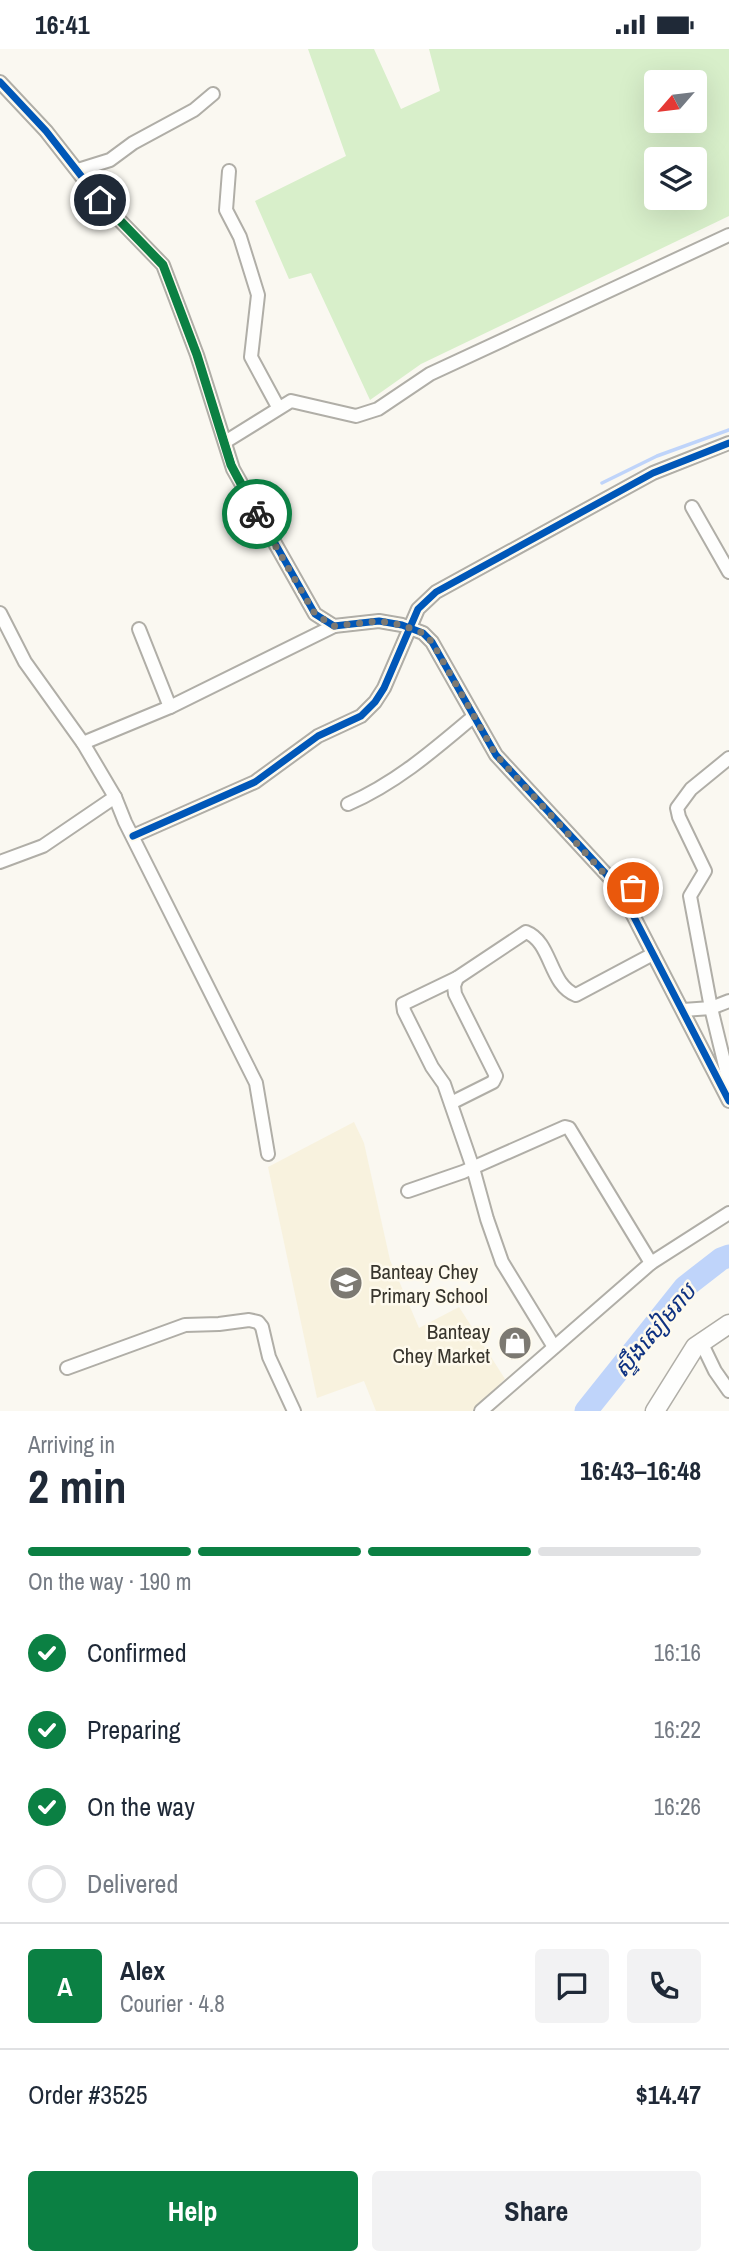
<!DOCTYPE html>
<html lang="en">
<head>
<meta charset="utf-8">
<style>
  body { margin:0; font-family:"Archivo Narrow","Noto Sans Khmer",sans-serif; background:#f2f2f3; color:#1f2937; height:100vh; display:flex; flex-direction:column; font-size:26px; white-space:nowrap }
  * { box-sizing:border-box; margin:0 }
  p { font-size:23px; color:#747a83 }
  .icon { flex:none; width:38px; height:38px; fill:none; stroke:currentColor; stroke-width:2; stroke-linecap:round; stroke-linejoin:round }
  .map { position:relative; height:1362px; overflow:hidden }
  .drawer { display:flex; flex-direction:column; background:#fff; flex:1 }
  .drawer>* { flex:none }
  .needle { width:46px; rotate:242deg }
  .controls { position:absolute; left:644px; top:21px; display:grid; gap:14px }
  .controls a { display:grid; place-items:center; width:63px; height:63px; border-radius:7px; background:#fff; box-shadow:0 7px 28px #0002; font-size:35px }
  .pin { position:absolute; display:grid; place-items:center; width:60px; height:60px; color:#fff; margin:-30px; border:4px solid #fff; border-radius:50%; box-shadow:0 2px 7px #0007 }
  .courier { position:absolute; display:grid; place-items:center; width:70px; height:70px; margin:-35px; border:5px solid #0b8043; border-radius:50%; background:#fff; color:#222; box-shadow:0 2px 9px #0007 }
  .head em { font-style:normal; font-weight:700 }
  .head div { display:flex; flex-direction:column-reverse }
  .head { display:flex; align-items:center; justify-content:space-between; height:119px; padding:0 28px }
  h1 { font-size:46px; font-weight:700; line-height:52px }
  .bar { display:grid; grid-template-columns:repeat(4,1fr); gap:10px 7px; align-content:center; height:84px; padding:0 28px }
  .bar i { height:9px; border-radius:5px; background:#e0e1e3 }
  .bar .on { background:#0b8043 }
  .bar p { grid-column:span 4 }
  .line { display:flex; align-items:center; gap:18px; padding:0 28px; border-top:2px solid #e0e1e3 }
  .line div { flex:1 }
  .round { display:grid; place-items:center; flex:none; width:74px; height:74px; border-radius:7px; background:#f2f2f3 }
  ol { padding:0 28px; list-style:none }
  li { display:flex; align-items:center; gap:21px; height:77px }
  li p { margin-inline-start:auto }
  li .icon { padding:7px; border-radius:50%; background:#0b8043; color:#fff; stroke-width:4 }
  li:last-child { color:#747a83 }
  li i { width:38px; height:38px; border:4px solid #e0e1e3; border-radius:50% }
  .cta { display:flex; gap:14px; margin-top:auto; padding:14px 28px }
  .cta a { flex:1; height:80px; border-radius:7px; background:#0b8043; color:#fff; font-size:28px; font-weight:700; line-height:80px; text-align:center }
  .cta a+a { background:#f2f2f3; color:#1f2937 }
  .status { display:flex; justify-content:space-between; align-items:center; height:49px; padding:0 35px; background:#fff; direction:ltr }
  .status svg { height:19px; fill:currentColor }
  .map>svg:first-child { display:block }
</style>
</head>
<body>
<div class="status"><b>16:41</b><svg viewBox="0 0 49 12"><path d="M0 12V9h3v3zM5 12V6h3v6zM10 12V3h3v9zM15 12V0h3v12zM26 1h20v11H26zM47 4h2v5h-2z"/></svg></div>
<div class="map">
<svg width="729" height="1362" viewBox="0 0 729 1362">
  <rect width="100%" height="100%" fill="#faf8f1"/>
  <polygon fill="#f8f2de" points="354,1073 364,1094 390,1211 419,1279 459,1258 505,1330 472,1362 376,1362 364,1332 317,1349 268,1118"/>
  <path fill="#d8efca" fill-rule="evenodd" d="M308 0H374L401 60 440 42 429 0H729V167L421 315 370 351 311 224 289 230 255 152 346 107ZM656 33H695V72H656ZM656 110H695V149H656Z"/>
  <g fill="none" stroke-linecap="round" stroke-linejoin="round">
    <polyline stroke="#bfd4fa" stroke-width="3.5" points="602,434 657,407 729,381"/>
    <polyline stroke="#bfd4fa" stroke-width="23" points="586,1362 685,1238 721,1210 729,1207"/>
    <defs>
      <g id="street">
        <polyline points="0,33 46,82 100,151 163,216 197,306 233,420 315,565 334,577 379,572 402,576 423,584 432,593 496,706 619,839 729,1052"/>
        <polyline points="78,121 110,111 133,94 194,61 213,45"/>
        <polyline points="229,122 226,161 240,188 258,246 251,308 278,358"/>
        <polyline points="225,393 291,352 356,367 378,360 430,325 729,186"/>
        <polyline points="692,458 729,523"/>
        <polyline points="0,564 25,613 83,694 115,748 125,773 256,1034 268,1105"/>
        <polyline points="139,580 170,658"/>
        <polyline points="83,694 170,658 334,577"/>
        <polyline points="729,709 691,740 677,759 679,768 705,822 690,847 711,959 729,1033"/>
        <path d="M348 755C396 734 434 701 473 668"/>
        <polyline points="133,787 255,733 318,687 361,667 375,653 384,639 418,560 436,543 653,424 729,394"/>
        <polyline points="0,813 43,797 115,748"/>
        <polyline points="621,843 631,838 638,842 652,835"/>
        <polyline points="683,961 711,959 729,952"/>
        <polyline points="451,1054 493,1033 496,1027 455,945 454,937 457,929"/>
        <polyline points="408,1142 463,1123 565,1078 569,1079 651,1214"/>
        <polyline points="701,1293 715,1322 729,1342"/>
        <path d="M554 1298 502 1213 487 1170 473 1119 444 1035 432 1018 404 962 403 955 457 929 526 883C552 893 549 936 576 946L653 905"/>
        <polyline points="67,1319 185,1276 219,1275 249,1271 258,1273 262,1278 269,1308 294,1362"/>
        <polyline points="481,1362 651,1214 729,1164"/>
      </g>
      <polyline id="secondary" points="655,1362 695,1298 729,1275"/>
    </defs>
    <use href="#street" stroke="#b0aea7" stroke-width="16"/>
    <use href="#secondary" stroke="#b0aea7" stroke-width="21"/>
    <use href="#street" stroke="#fefefd" stroke-width="12"/>
    <use href="#secondary" stroke="#fefefd" stroke-width="18"/>
    <defs>
      <g id="cycleway">
        <polyline points="0,33 46,82 100,151 163,216 197,306 233,420 315,565 334,577 379,572 402,576 423,584 432,593 496,706 619,839 729,1052"/>
        <polyline points="133,787 255,733 318,687 361,667 375,653 384,639 418,560 436,543 653,424 729,394"/>
      </g>
    </defs>
    <use href="#cycleway" stroke="#fefaed" stroke-width="11"/>
    <use href="#cycleway" stroke="#0057b8" stroke-width="7"/>
  </g>
  <g fill="none" stroke-linecap="round" stroke-linejoin="round">
    <polyline stroke="#7c7972" stroke-width="7" stroke-dasharray="0 12.6" points="257,465 315,565 334,577 379,572 402,576 423,584 432,593 496,706 621,843 628,839 633,839"/>
    <polyline stroke="#0b8043" stroke-width="9" points="100,151 163,216 197,306 231,416 257,465"/>
  </g>
  <defs>
    <symbol id="school-disc" viewBox="-11 -11 22 22"><circle r="9.5" fill="#7c7972" stroke="#fefaed"/><path d="M0-5L7-2L0 1L-7-2ZM-4 1L0 2.5L4 1V4Q0 6-4 4Z" fill="#fff"/></symbol>
    <symbol id="shop-disc" viewBox="-11 -11 22 22"><circle r="9.5" fill="#7c7972" stroke="#fefaed"/><path d="M-5-2.5h2.3a2.7 3.5 0 0 1 5.4 0H5L5.5 6h-11ZM-1.5-2.5h3a1.5 2.3 0 0 0-3 0Z" fill="#fff"/></symbol>
  </defs>
  <g fill-rule="evenodd">
    <use href="#school-disc" x="327" y="1215" width="38" height="38"/>
    <use href="#shop-disc" x="496" y="1275" width="38" height="38"/>
  </g>
  <g text-anchor="middle" dominant-baseline="central" stroke-width="5" stroke-linejoin="round" paint-order="stroke">
    <g font-size="21" fill="#38352d" stroke="#fefaed" text-anchor="start">
      <text x="370" y="1222">Banteay Chey<tspan x="370" dy="24">Primary School</tspan></text>
      <text x="490" y="1282" text-anchor="end">Banteay<tspan x="490" dy="24">Chey Market</tspan></text>
    </g>
    <g font-size="23" font-style="italic" fill="#0f3282" stroke="#fefaed">
      <text transform="translate(654 1281) rotate(-50)">ស្ទឹងសៀមរាប</text>
    </g>
  </g>
</svg>
<div class="controls">
<a><svg class="needle" viewBox="-14 -14 28 28"><path d="M0-13l5 13h-10z" fill="#e53935"/><path d="M0 13l5-13h-10z" fill="#747a83"/></svg></a>
<a><svg class="icon" aria-label="layers" viewBox="0 0 24 24"><path d="M12 4l9 5-9 5-9-5zM3 14l9 5 9-5"/></svg></a>
</div>
<div class="pin" style="left:633px;top:839px;background:#ea580c"><svg class="icon" aria-label="bag" viewBox="0 0 24 24"><path d="M5 8h14l-1 12H6zM9 8a3 3 0 0 1 6 0"/></svg></div>
<div class="pin" style="left:100px;top:151px;background:#1f2937"><svg class="icon" aria-label="home" viewBox="0 0 24 24"><path d="M3 11l9-7 9 7M6 9v11h12V9"/></svg></div>
<div class="courier" style="left:257px;top:465px"><svg class="icon" aria-label="bike" viewBox="0 0 24 24"><circle cx="6" cy="16" r="4"/><circle cx="18" cy="16" r="4"/><path d="M6 16l4-8h5l3 8M10 8l3 8H6M13 5h3"/></svg></div>
</div>
<section class="drawer">
<div class="head"><div><h1>2 min</h1><p>Arriving in</p></div><em>16:43–16:48</em></div>
<div class="bar"><i class="on"></i><i class="on"></i><i class="on"></i><i></i><p>On the way · 190 m</p></div>
<ol>
<li><svg class="icon" aria-label="check" viewBox="0 0 24 24"><path d="M5 12l5 5 9-10"/></svg>Confirmed<p>16:16</p></li>
<li><svg class="icon" aria-label="check" viewBox="0 0 24 24"><path d="M5 12l5 5 9-10"/></svg>Preparing<p>16:22</p></li>
<li><svg class="icon" aria-label="check" viewBox="0 0 24 24"><path d="M5 12l5 5 9-10"/></svg>On the way<p>16:26</p></li>
<li><i></i>Delivered</li>
</ol>
<div class="line" style="height:126px"><b class="round" style="background:#0b8043;color:#fff">A</b><div><b>Alex</b><p>Courier · 4.8</p></div><a class="round"><svg class="icon" aria-label="chat" viewBox="0 0 24 24"><path d="M4 5h16v11H9l-5 4z"/></svg></a><a class="round"><svg class="icon" aria-label="phone" viewBox="0 0 24 24"><path d="M5 4h4l2 5-3 2q2 4 5 5l2-3 5 2v4C11 20 4 13 5 4z"/></svg></a></div>
<div class="line" style="height:91px"><div>Order #3525</div><b>$14.47</b></div>
<div class="cta"><a>Help</a><a>Share</a></div>
</section>
</body>
</html>
